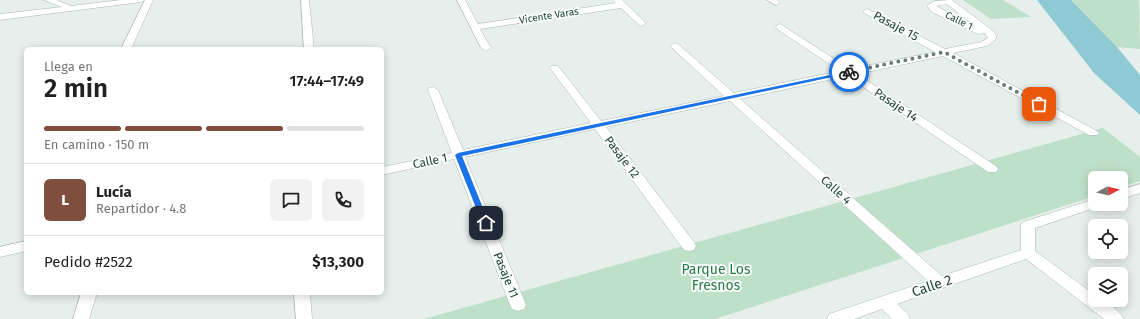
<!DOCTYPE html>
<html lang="es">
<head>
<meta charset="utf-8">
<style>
  body { margin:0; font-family:"Fira Sans",sans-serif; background:#f2f2f2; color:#222; height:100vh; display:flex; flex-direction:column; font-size:15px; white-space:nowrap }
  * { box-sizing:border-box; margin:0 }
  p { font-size:13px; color:#767676 }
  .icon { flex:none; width:22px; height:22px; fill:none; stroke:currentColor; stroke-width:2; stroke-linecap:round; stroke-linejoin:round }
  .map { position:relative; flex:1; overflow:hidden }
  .panel { position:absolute; left:24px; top:47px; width:360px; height:248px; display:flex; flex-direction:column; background:#fff; border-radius:6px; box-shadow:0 2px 10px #0003 }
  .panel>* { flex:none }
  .needle { width:26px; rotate:83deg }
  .controls { position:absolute; left:1088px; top:171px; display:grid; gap:8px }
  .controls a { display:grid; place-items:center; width:40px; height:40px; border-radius:6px; background:#fff; box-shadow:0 2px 10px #0003; font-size:20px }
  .pin { position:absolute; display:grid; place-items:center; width:34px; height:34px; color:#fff; margin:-17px; border-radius:8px; box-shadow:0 2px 6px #0006 }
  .courier { position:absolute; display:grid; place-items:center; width:40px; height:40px; margin:-20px; border:3px solid #1a73e8; border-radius:50%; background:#fff; color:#222; box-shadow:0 1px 5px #0007 }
  .headline em { font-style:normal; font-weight:600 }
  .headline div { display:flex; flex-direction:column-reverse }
  .headline { display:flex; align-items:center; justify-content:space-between; height:68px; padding:0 20px }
  h1 { font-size:26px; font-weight:600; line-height:30px }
  .bar { display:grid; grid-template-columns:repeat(4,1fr); gap:6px 4px; align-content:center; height:48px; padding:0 20px }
  .bar i { height:5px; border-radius:3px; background:#e0e0e0 }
  .bar .active { background:#804e3d }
  .bar p { grid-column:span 4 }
  .line { display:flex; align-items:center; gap:10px; padding:0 20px; border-top:1px solid #e0e0e0 }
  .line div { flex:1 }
  .round { display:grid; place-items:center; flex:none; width:42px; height:42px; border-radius:6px; background:#f2f2f2 }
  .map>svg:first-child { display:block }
</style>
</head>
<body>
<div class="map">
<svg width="1140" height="319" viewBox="0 0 1140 319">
  <rect width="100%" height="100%" fill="#e6efeb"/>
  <g fill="#bfe0c8">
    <polygon points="963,0 1003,0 1031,17 991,19"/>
    <polygon points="1071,0 1139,0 1140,49 1117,47"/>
    <polygon points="1103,128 1140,157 1140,181 1121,187 1121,178 1095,178 1095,196 715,319 424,319"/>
  </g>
  <polygon fill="#8ec9d4" points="1037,0 1071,0 1117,47 1140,75 1140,115 1094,73"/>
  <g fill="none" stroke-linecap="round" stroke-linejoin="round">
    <defs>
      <g id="minor">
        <polygon points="44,0 56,0 71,6 121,0 145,0 141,2 0,20 0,14 62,7"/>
        <polygon points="145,0 153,0 131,49 121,49"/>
        <polygon points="301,0 309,0 314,49 304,49"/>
        <polygon points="457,0 465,0 478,24 616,3 613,0 622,0 646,23 642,26 639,25 621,8 480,29 491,48 486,51 481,48"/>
        <polygon points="767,0 777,0 780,3 776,5"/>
        <path d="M952 0 992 30 996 35V39L987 46 953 53 1097 131 1099 133 1097 135H1089L943 56 857 74 996 166 998 169 996 172H988L847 76 740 99 942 276 1021 250V225L1023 222 1095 199V204H1101L1100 206 1035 228V251L1095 295V300C1105 300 1119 310 1124 319H1104L1026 259 897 304 908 314 910 319H892L882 309 854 319H827L829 314 928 281 730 101 606 127 694 242 696 246 694 250 689 251 684 250 595 129 465 157 526 305 524 309 518 311 512 309 510 305 454 159 382 175V167L452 153 428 90 429 88 433 87 438 90 463 150 591 123 550 68 552 66H558L601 121 724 96 672 48 670 46 675 43 678 44 734 93 840 71 777 29 776 27 777 25 780 24 850 69 935 52 864 13 863 11 867 9 945 49 981 42 988 38 985 33 978 34 932 12 927 6 934 1ZM947 4 976 27 936 6Z"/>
        <polygon points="1140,184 1140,193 1121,199 1121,190"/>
        <polygon points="26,241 26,251 0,257 0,247"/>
        <polygon points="81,293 97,293 89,319 73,319"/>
        <polygon points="294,293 310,293 312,319 296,319"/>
      </g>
    </defs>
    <use href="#minor" stroke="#a8b8b2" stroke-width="1"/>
    <use href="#minor" fill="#fff" fill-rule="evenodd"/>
  </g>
  <polygon fill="#1a73e8" points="849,71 852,72 851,73 462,156 489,223 486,225 482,223 455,155 458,153"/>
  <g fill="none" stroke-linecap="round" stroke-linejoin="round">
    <polyline stroke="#687f78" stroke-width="4" stroke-dasharray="0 7.2" points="849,72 944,52 1039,104"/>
  </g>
  <g text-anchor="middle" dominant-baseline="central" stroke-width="4" stroke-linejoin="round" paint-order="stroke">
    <g font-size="10" fill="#24423a" stroke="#f7fbf9">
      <text transform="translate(549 16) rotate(-9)">Vicente Varas</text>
      <text transform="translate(959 21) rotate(26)">Calle 1</text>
    </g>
    <g font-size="12" fill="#24423a" stroke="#f7fbf9">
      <text transform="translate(896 26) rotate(28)">Pasaje 15</text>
      <text transform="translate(896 105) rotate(34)">Pasaje 14</text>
      <text transform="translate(622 157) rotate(53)">Pasaje 12</text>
      <text transform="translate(430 161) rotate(-12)">Calle 1</text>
      <text transform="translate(836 190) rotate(42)">Calle 4</text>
      <text transform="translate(506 275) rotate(68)">Pasaje 11</text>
    </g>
    <g font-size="14" fill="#2d7a4b" stroke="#f7fbf9">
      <text x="716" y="269">Parque Los<tspan x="716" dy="16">Fresnos</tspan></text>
    </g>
    <g font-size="14" fill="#24423a" stroke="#f7fbf9">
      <text transform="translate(932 286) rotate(-19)">Calle 2</text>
    </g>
  </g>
</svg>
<div class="controls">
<a><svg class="needle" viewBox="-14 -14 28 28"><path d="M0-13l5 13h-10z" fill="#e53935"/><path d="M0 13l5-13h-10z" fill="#767676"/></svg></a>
<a><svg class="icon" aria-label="locate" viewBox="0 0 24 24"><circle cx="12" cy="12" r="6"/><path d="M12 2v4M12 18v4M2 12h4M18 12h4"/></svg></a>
<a><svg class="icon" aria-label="layers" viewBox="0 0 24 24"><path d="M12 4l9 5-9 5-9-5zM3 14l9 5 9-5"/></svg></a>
</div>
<div class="pin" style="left:1039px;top:104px;background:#ea580c"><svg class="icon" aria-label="bag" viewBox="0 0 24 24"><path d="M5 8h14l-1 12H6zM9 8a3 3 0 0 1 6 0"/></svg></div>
<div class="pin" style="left:486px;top:223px;background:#1f2937"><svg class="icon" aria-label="home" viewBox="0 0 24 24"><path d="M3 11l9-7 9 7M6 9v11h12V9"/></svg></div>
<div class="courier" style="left:849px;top:72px"><svg class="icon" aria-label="bike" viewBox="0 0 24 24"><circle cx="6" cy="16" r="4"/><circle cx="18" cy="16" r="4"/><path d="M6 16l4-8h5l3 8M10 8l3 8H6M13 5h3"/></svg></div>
<section class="panel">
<div class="headline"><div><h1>2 min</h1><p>Llega en</p></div><em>17:44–17:49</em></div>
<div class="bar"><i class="active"></i><i class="active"></i><i class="active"></i><i></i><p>En camino · 150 m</p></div>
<div class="line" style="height:72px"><b class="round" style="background:#804e3d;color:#fff">L</b><div><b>Lucía</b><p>Repartidor · 4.8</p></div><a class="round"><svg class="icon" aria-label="chat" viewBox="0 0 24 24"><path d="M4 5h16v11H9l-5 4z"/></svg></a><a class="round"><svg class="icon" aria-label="phone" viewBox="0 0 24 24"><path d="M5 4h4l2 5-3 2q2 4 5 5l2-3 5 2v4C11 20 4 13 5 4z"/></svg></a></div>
<div class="line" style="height:52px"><div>Pedido #2522</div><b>$13,300</b></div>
</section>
</div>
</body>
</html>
